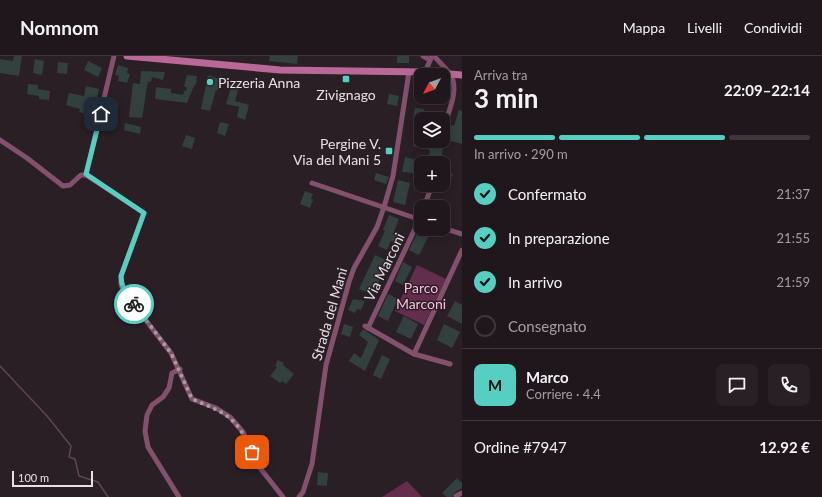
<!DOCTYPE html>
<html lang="it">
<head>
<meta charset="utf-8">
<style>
  body { margin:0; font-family:Lato,sans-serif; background:#282025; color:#f1f3f6; height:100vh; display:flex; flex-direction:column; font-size:15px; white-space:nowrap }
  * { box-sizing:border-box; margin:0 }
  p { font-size:13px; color:#a29fa3 }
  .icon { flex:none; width:22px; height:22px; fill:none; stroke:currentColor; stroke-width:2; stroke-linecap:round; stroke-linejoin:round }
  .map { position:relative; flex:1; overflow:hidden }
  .details { display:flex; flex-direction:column; background:#20171c; width:360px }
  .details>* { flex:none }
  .needle { width:26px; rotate:229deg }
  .controls { position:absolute; left:414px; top:12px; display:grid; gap:8px }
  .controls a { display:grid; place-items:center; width:36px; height:36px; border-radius:8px; background:#20171c; box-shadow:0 2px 10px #0003,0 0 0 1px #3d363b; font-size:20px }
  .scale { position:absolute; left:12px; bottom:10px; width:81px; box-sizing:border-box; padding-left:4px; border:2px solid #e8e1e4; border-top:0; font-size:11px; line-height:14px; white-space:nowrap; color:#e8e1e4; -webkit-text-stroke:3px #2a1f25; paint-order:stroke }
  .pin { position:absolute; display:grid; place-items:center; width:34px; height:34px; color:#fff; margin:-17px; border-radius:8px; box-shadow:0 2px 6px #0006 }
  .courier { position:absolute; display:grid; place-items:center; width:40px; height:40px; margin:-20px; border:3px solid #57cec2; border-radius:50%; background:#fff; color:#222; box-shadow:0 1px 5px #0007 }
  .headline em { font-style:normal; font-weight:700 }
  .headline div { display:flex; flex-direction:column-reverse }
  .headline { display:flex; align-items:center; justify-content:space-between; height:68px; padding:0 12px }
  h1 { font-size:26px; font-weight:700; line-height:30px }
  .bar { display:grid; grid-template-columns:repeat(4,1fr); gap:6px 4px; align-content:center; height:48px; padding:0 12px }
  .bar i { height:5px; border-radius:3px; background:#3d363b }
  .bar .active { background:#57cec2 }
  .bar p { grid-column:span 4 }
  .line { display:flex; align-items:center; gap:10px; padding:0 12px; border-top:1px solid #3d363b }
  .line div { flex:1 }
  .round { display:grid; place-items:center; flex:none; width:42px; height:42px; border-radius:8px; background:#282025 }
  ol { padding:0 12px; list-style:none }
  li { display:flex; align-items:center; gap:12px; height:44px }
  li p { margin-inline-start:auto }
  li .icon { padding:4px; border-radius:50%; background:#57cec2; color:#111; stroke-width:4 }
  li:last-child { color:#a29fa3 }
  li i { width:22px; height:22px; border:2px solid #3d363b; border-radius:50% }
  header { display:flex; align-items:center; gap:24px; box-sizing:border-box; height:56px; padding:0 20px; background:#20171c; border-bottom:1px solid #3d363b }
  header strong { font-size:19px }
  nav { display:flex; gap:22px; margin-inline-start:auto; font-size:14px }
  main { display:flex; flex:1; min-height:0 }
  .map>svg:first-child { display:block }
</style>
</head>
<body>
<header>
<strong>Nomnom</strong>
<nav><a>Mappa</a><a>Livelli</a><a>Condividi</a></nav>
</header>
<main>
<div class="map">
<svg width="462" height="441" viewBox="0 0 462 441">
  <rect width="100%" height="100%" fill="#2a1f25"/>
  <g fill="#632d4e">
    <polygon points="417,209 446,223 424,269 395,255"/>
    <polygon points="407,425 422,441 382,441"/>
  </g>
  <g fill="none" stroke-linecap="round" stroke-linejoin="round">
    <polyline stroke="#604555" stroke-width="1.5" points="0,310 47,360 71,390 69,401 75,403 79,420 98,426 108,441"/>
  </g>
  <g fill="#32403f">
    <polygon points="14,0 22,0 19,20 0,17 0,3 13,5"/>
    <polygon points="270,0 298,0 297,8 269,5"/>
    <rect x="397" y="0" width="12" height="7"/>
    <polygon points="35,3 44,5 42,19 33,17"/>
    <polygon points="88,5 102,12 98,21 84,14"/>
    <polygon points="58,6 68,7 67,18 57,17"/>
    <polygon points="118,9 128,12 127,17 130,18 127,27 118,25 119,20 115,19"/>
    <polygon points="141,15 165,16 163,24 152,21 151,26 148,25 142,62 129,61 133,27 140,28"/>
    <polygon points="187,19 197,20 196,28 193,32 187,47 155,43 156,31 171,33 171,37 183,39 184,35 186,35 187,32 184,30"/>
    <polygon points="208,19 222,24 218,34 216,34 210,55 201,53"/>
    <polygon points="233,25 240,27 235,45 249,49 245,64 237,61 239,51 226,48"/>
    <polygon points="28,28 38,29 38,33 50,35 49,44 39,43 39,40 27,38"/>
    <polygon points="86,30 99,33 97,42 92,41 90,50 95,51 93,60 79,56 80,53 66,49 69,37 84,40"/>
    <polygon points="389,38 399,40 397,50 387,48"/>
    <polygon points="109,44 119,47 116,59 105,56"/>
    <polygon points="415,52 424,53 423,63 413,62"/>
    <polygon points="459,54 462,55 462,88 444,83 449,68 454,70"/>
    <polygon points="220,66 229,68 225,80 217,77"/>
    <polygon points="125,67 141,71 140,78 124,74"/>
    <polygon points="186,79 195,82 192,93 182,90"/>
    <polygon points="416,81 421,82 421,85 425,85 424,88 437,92 443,91 441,104 429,102 430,94 413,90"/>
    <polygon points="405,101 416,104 414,117 402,116"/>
    <polygon points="443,114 453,118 448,128 443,126"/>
    <polygon points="376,117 389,121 386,128 374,124"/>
    <polygon points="398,124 410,127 405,149 393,146"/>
    <polygon points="305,135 313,138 311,143 313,144 310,152 300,148"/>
    <polygon points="389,159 399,163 393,178 404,183 401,190 391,185 387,194 378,190 385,175 383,174"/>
    <polygon points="418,176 428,181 419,199 409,194"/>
    <polygon points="375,199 388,205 373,239 359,233"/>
    <polygon points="403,206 412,211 403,229 395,225"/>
    <polygon points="388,238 398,243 388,265 378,260"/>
    <polygon points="353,243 365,245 361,254 357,253 355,257 348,254"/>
    <polygon points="455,245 462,249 462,268 447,260"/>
    <polygon points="404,260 418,268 411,283 396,276"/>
    <polygon points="344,268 353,271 350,281 341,278"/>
    <polygon points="444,268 460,276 452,292 437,284"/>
    <polygon points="363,273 379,284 365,315 349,305 354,297 361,302 368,286 359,279"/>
    <polygon points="382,299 390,303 381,323 373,319"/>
    <polygon points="278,304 284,307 283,309 294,318 286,328 282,325 280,327 270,320 277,311 275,310"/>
    <polygon points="318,416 328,417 327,430 317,429"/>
    <polygon points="457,422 462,427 462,432 453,438 452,441 447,441 442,437"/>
  </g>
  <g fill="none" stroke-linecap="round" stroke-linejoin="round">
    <g stroke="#83506d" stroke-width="5">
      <polyline points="423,0 430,4"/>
      <path d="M434 0C439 6 445 11 449 17 461 31 448 57 443 73"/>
      <polyline points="425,16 432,0"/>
      <polyline points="0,84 27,102 63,130 70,129 81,119 86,119"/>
      <polyline points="438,88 439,85"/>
      <polyline points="86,119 144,157 121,220 121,229 124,236 171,297 192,343 216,352 230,361 243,376 256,407 283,441"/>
      <polyline points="86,119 114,0"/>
      <polyline points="312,127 421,164"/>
      <polyline points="424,151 432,129"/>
      <polyline points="443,172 462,178"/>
      <polyline points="365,270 414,298 462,194"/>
      <polyline points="368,272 421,160"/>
      <polyline points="414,298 450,308"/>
      <polyline points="456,440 462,437"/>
      <polyline points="179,441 148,391 145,375 147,359 152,349 163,341 169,332 172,317 180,313"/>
      <polyline points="299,441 303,436 312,408 326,309 349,226 354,212 377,171 384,151 393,120 409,16"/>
    </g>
    <polyline stroke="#b96897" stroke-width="7" points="127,0 280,14 425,16 462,19"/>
  </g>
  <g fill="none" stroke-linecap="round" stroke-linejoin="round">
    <path stroke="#a69da1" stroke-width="4" stroke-dasharray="0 7.2" d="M134 248 171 297 192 343C227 358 236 360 252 396"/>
    <path stroke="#57cec2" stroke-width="5" d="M101 58 86 118 144 157 121 220C121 232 127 238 134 248"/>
  </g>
  <g fill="#57cec2" stroke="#2a1f25" stroke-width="1.5">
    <rect x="342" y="19" width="8" height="8" rx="2"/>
    <circle cx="210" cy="26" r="4"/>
    <rect x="385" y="91" width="8" height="8" rx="2"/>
  </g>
  <g text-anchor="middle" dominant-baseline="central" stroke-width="3" stroke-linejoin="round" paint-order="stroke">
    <g font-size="14" fill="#e8e1e4" stroke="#2a1f25" text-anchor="start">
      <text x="218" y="26">Pizzeria Anna</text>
      <text x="346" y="38" text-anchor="middle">Zivignago</text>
      <text x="381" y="87" text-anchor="end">Pergine V.<tspan x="381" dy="16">Via del Mani 5</tspan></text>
    </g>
    <g font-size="14" fill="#e8e1e4" stroke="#2a1f25">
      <text transform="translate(384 211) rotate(-64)">Via Marconi</text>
      <text transform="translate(329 258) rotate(-74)">Strada del Mani</text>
    </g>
    <g font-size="14" fill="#febde1" stroke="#2a1f25">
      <text x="421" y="231">Parco<tspan x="421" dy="16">Marconi</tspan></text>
    </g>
  </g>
</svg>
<div class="controls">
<a><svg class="needle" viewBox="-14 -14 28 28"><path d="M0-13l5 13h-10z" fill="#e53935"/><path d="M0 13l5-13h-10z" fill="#a29fa3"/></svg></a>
<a><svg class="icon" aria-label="layers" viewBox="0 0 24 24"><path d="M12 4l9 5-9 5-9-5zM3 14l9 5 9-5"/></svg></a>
<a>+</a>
<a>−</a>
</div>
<div class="scale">100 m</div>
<div class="pin" style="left:252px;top:396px;background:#ea580c"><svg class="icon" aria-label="bag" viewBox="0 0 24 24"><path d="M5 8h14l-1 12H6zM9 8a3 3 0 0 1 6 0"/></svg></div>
<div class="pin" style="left:101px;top:58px;background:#1f2937"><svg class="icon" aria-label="home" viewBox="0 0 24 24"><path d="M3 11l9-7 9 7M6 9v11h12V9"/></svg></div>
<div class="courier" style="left:134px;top:248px"><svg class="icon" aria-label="bike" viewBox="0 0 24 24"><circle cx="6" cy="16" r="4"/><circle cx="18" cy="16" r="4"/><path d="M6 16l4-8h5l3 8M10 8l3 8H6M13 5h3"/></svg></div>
</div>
<section class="details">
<div class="headline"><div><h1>3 min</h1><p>Arriva tra</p></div><em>22:09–22:14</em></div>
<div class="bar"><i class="active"></i><i class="active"></i><i class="active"></i><i></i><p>In arrivo · 290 m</p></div>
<ol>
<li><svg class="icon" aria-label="check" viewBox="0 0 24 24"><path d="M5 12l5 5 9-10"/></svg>Confermato<p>21:37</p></li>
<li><svg class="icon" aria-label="check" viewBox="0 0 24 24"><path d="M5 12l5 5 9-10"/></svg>In preparazione<p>21:55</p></li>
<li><svg class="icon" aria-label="check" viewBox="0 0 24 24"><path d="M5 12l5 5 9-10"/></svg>In arrivo<p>21:59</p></li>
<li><i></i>Consegnato</li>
</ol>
<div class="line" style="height:72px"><b class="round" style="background:#57cec2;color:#111">M</b><div><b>Marco</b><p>Corriere · 4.4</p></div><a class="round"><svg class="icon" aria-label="chat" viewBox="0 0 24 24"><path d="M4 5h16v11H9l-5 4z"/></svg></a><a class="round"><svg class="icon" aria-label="phone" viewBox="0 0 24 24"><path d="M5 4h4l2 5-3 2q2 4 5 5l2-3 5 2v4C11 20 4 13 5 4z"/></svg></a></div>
<div class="line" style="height:52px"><div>Ordine #7947</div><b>12.92 €</b></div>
</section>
</main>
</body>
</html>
